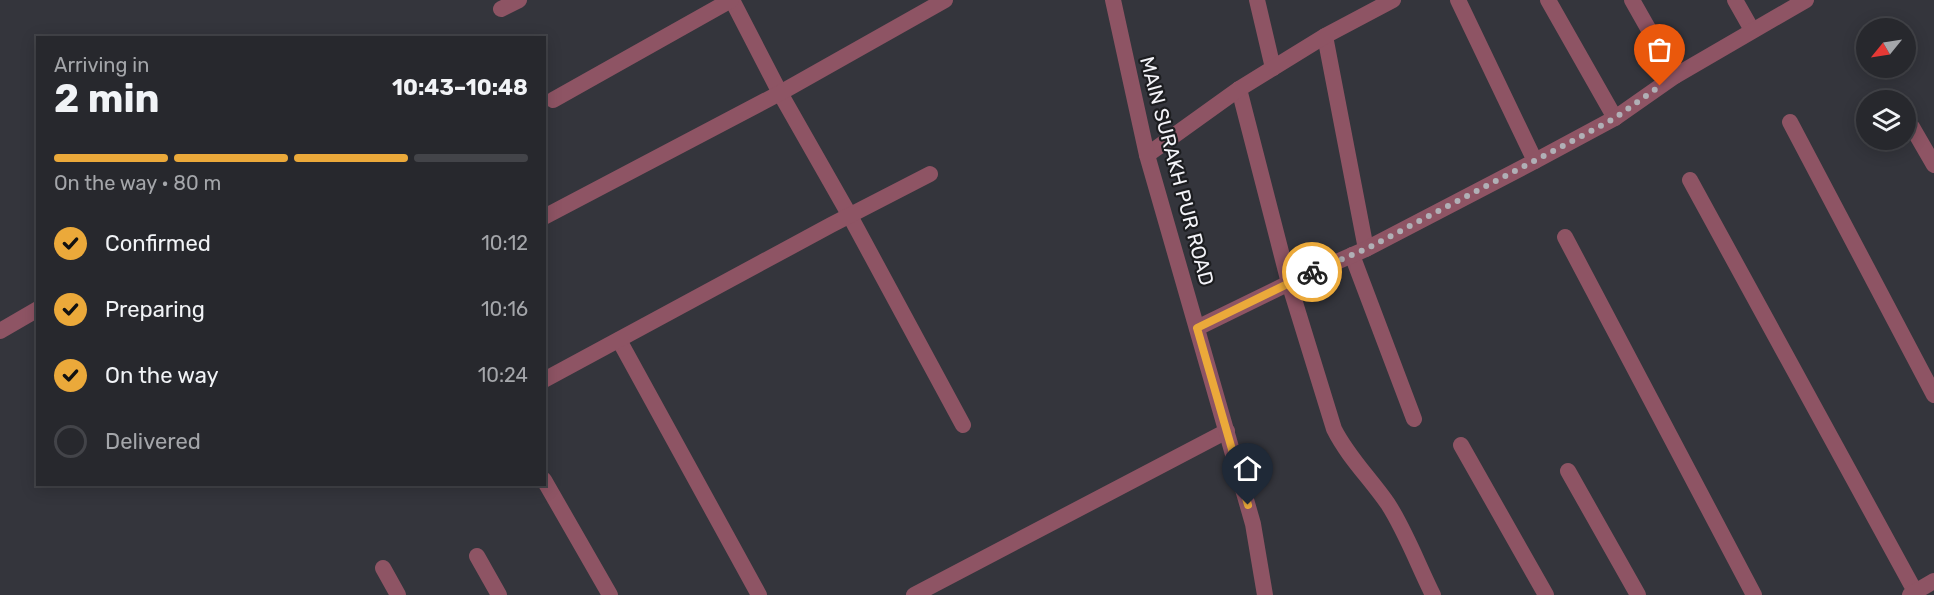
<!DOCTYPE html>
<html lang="en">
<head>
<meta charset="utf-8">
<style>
  body { margin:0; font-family:Rubik,sans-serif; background:#333439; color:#f1f3f6; height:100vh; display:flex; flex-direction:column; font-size:22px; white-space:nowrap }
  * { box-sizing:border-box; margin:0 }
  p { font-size:20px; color:#a4a6aa }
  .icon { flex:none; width:33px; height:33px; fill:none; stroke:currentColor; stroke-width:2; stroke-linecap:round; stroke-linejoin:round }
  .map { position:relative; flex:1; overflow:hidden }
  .drawer { position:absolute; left:36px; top:36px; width:510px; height:450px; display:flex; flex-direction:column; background:#27282d; border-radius:0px; box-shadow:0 3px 15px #0003,0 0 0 2px #434449 }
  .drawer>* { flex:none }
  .needle { width:39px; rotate:240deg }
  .buttons { position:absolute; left:1856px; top:18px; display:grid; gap:12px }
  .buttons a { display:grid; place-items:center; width:60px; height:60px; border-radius:50%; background:#27282d; box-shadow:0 3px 15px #0003,0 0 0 2px #434449; font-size:30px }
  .pin { position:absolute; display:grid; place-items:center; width:51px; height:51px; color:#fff; margin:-62px -26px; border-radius:50% 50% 50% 0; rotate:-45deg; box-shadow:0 0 6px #0007 }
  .pin .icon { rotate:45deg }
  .courier { position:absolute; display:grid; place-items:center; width:60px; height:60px; margin:-30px; border:4px solid #eba93a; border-radius:50%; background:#fff; color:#222; box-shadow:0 2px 8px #0007 }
  .overview em { font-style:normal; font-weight:700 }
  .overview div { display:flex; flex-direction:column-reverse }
  .overview { display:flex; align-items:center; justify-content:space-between; height:102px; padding:0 18px }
  h1 { font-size:39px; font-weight:700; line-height:45px }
  .bar { display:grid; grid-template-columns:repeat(4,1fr); gap:9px 6px; align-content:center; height:72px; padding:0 18px }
  .bar i { height:8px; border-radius:4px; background:#434449 }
  .bar .on { background:#eba93a }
  .bar p { grid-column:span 4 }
  ol { padding:0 18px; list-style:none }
  li { display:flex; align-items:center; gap:18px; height:66px }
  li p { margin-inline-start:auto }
  li .icon { padding:6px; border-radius:50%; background:#eba93a; color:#111; stroke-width:4 }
  li:last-child { color:#a4a6aa }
  li i { width:33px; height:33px; border:3px solid #434449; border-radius:50% }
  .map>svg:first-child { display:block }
</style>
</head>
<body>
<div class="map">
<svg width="1934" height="595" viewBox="0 0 1934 595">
  <rect width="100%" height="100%" fill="#34353c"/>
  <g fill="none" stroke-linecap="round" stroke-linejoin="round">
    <g stroke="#8e5464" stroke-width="16">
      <polyline points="732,0 780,93 850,216 963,425"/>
      <polyline points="1257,0 1273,68"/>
      <polyline points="1548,0 1615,118"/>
      <polyline points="1632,0 1675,76"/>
      <polyline points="1735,0 1752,30"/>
      <polyline points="501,9 519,0"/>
      <polyline points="1325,36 1366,249"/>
      <path d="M1239 89 1289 283 1334 429C1348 457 1370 478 1388 504 1406 532 1418 565 1433 595"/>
      <polyline points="553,100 731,0"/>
      <polyline points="1790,122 1934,395"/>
      <polyline points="1912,127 1934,165"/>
      <polyline points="1147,155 1239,89 1325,36 1393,0"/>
      <polyline points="1535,161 1615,118 1675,76 1806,0"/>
      <polyline points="1690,180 1917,595"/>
      <polyline points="544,217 780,93 945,0"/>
      <polyline points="1565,237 1754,595"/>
      <polyline points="1352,255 1414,419"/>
      <polyline points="1197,328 1289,283 1366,249 1535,161 1458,0"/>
      <polyline points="0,331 38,309"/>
      <polyline points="619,340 759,595"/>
      <polyline points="544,380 831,225 930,174"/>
      <polyline points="1461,445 1546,595"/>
      <polyline points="1568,471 1638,595"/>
      <polyline points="544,480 610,595"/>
      <polyline points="477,556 499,595"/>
      <polyline points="383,568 398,595"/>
      <polyline points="914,595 1227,431"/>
      <polyline points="1910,595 1934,581"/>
    </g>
    <polyline stroke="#8e5464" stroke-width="16" points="1113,0 1147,155 1253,524 1265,595"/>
  </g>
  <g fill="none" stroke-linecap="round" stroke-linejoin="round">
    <polyline stroke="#b0b0b6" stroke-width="6" stroke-dasharray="0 10.8" points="1312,272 1366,249 1595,129 1615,118 1660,86"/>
    <polyline stroke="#eba93a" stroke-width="8" points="1248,505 1197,328 1312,272"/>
  </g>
  <g text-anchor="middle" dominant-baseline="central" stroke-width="4.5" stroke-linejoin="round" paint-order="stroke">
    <g font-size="20" fill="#f3f3f8" stroke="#1c1d20">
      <text transform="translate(1177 171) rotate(75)">MAIN SURAKH PUR ROAD</text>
    </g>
  </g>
</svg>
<div class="buttons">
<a><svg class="needle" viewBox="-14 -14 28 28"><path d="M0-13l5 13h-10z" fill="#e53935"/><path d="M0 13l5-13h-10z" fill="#a4a6aa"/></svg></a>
<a><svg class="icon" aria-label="layers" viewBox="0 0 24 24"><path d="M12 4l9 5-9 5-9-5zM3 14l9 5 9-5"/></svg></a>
</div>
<div class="pin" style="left:1660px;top:86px;background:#ea580c"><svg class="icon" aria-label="bag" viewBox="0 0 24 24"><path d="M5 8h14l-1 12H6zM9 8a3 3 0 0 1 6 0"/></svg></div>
<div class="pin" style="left:1248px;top:505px;background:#1f2937"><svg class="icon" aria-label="home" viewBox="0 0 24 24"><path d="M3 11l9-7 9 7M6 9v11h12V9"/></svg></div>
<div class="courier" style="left:1312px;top:272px"><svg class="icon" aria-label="bike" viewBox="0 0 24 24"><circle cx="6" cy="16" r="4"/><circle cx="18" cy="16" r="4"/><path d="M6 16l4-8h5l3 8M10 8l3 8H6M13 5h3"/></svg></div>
<section class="drawer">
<div class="overview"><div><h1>2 min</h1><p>Arriving in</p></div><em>10:43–10:48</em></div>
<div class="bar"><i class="on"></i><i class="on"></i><i class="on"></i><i></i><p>On the way · 80 m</p></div>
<ol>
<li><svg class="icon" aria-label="check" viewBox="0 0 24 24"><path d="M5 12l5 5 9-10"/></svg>Confirmed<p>10:12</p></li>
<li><svg class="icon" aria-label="check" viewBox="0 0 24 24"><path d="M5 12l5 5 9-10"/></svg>Preparing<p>10:16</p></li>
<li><svg class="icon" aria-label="check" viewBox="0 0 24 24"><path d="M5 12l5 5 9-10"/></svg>On the way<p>10:24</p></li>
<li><i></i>Delivered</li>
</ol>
</section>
</div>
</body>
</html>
